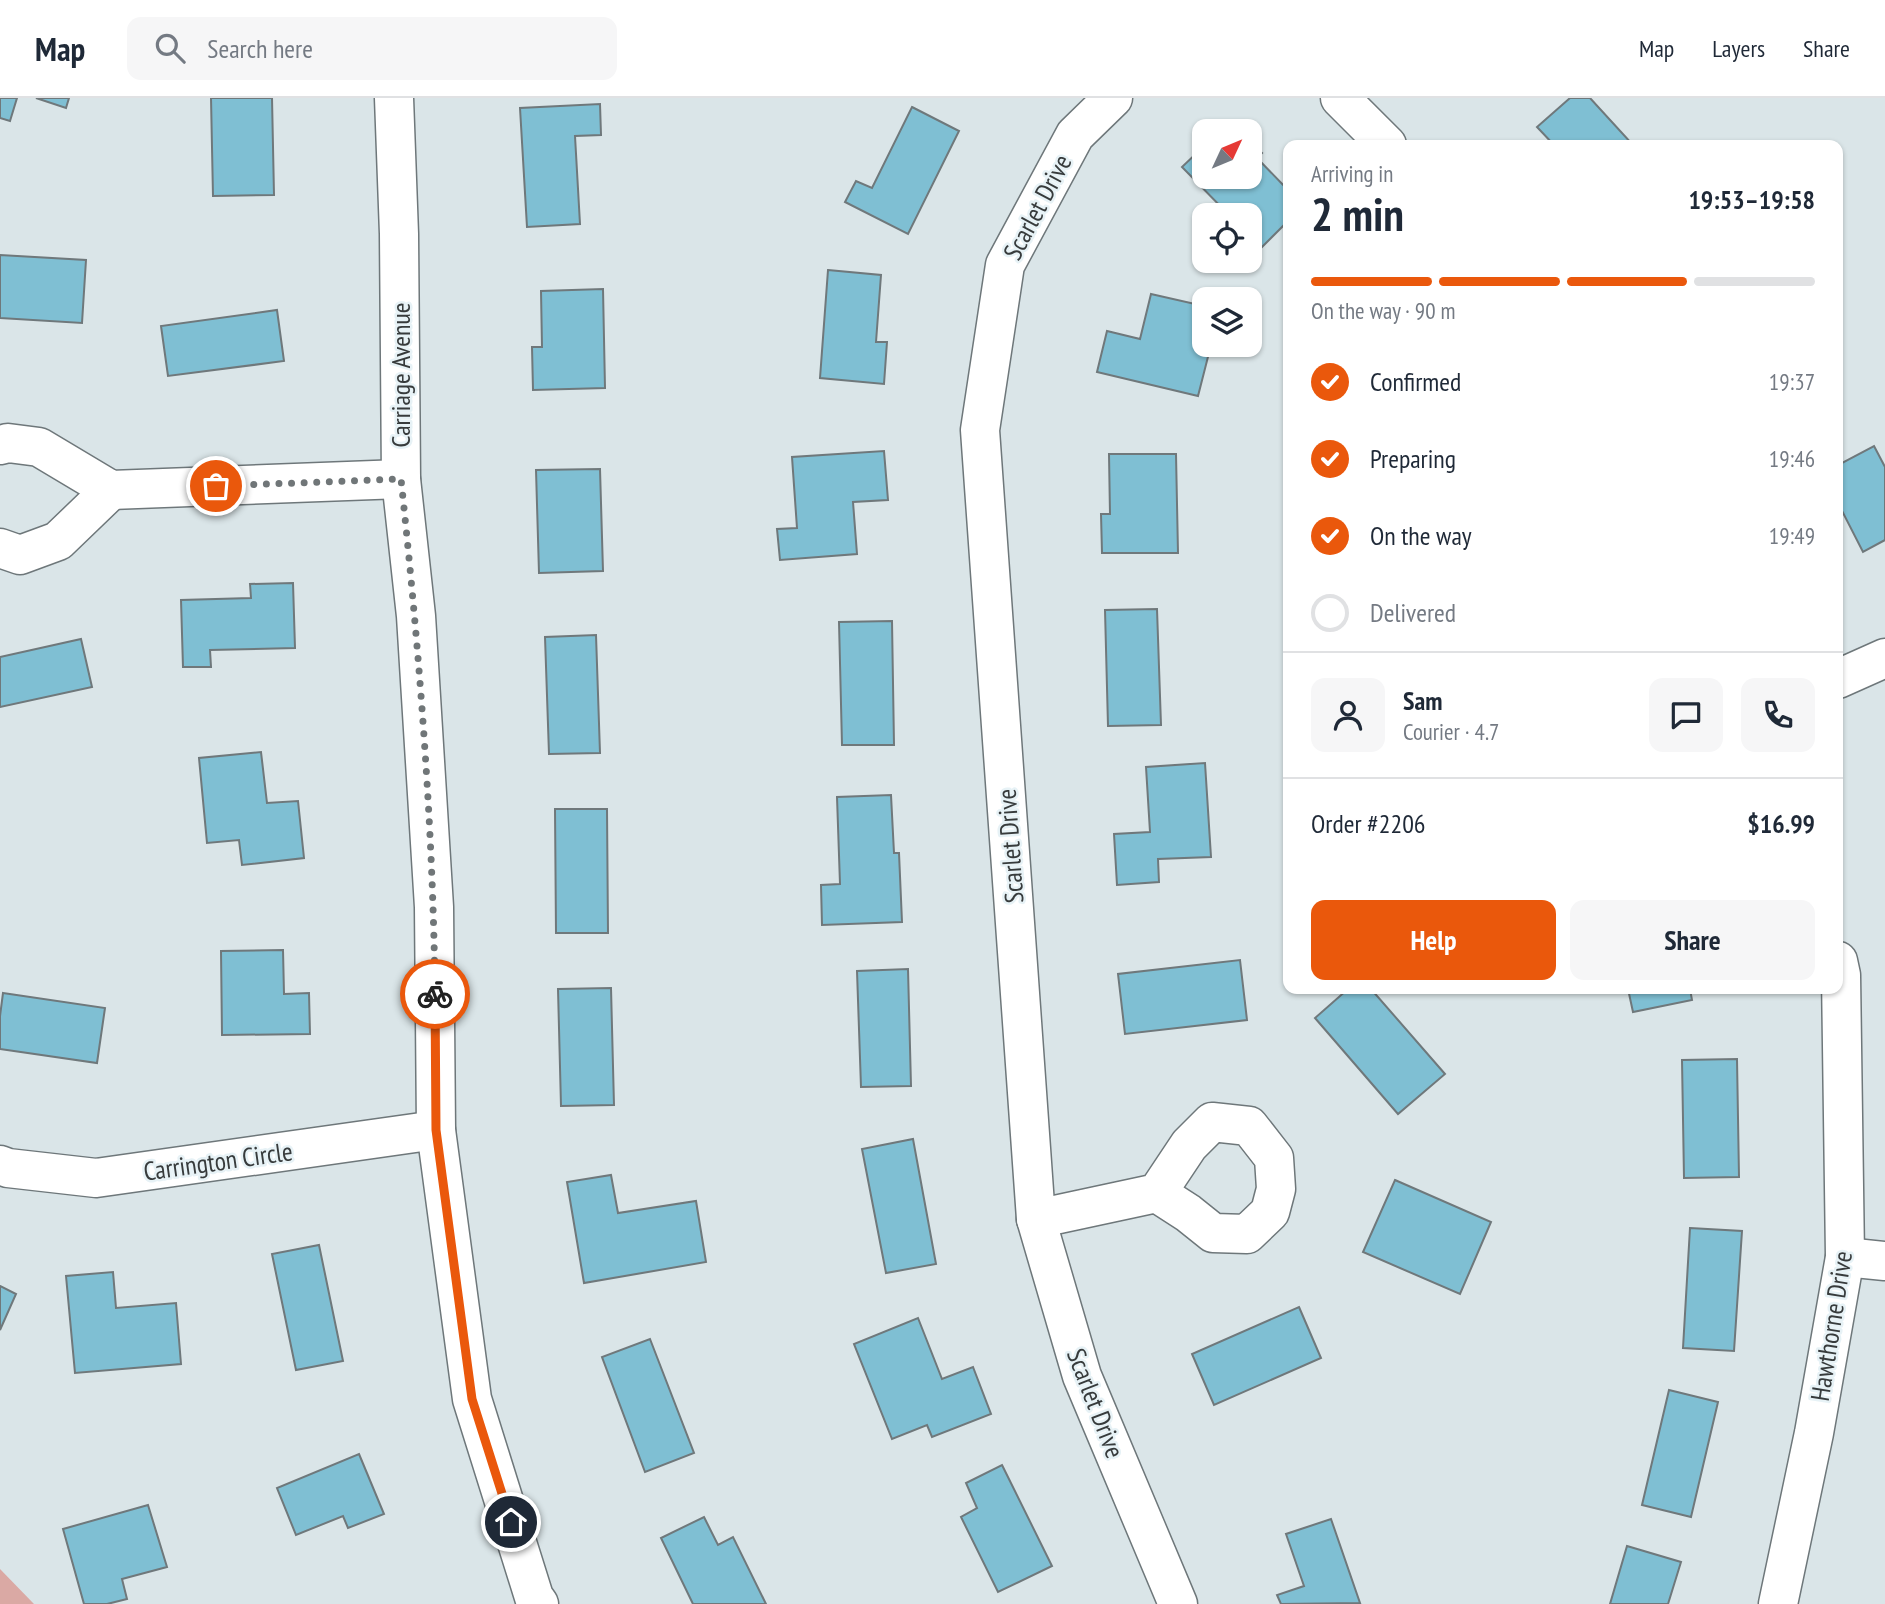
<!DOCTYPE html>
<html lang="en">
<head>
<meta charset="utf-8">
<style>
  body { margin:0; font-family:"PT Sans Narrow",sans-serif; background:#f6f6f7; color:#1f2937; height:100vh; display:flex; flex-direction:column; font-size:26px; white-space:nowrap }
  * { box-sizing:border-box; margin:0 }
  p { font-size:23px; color:#747a83 }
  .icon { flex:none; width:38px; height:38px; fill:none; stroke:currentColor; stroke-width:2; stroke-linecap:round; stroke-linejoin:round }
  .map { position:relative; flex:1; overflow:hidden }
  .panel { position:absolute; left:1283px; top:42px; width:560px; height:854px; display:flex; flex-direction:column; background:#fff; border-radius:14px; box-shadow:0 2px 5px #0004 }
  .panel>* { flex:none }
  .needle { width:46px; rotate:46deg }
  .buttons { position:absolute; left:1192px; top:21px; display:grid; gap:14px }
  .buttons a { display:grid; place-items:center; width:70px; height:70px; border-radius:14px; background:#fff; box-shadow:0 2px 5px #0004; font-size:35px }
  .pin { position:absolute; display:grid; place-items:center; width:60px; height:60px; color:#fff; margin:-30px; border:4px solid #fff; border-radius:50%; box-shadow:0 2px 7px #0007 }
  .courier { position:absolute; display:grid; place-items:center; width:70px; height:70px; margin:-35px; border:5px solid #ea580c; border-radius:50%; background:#fff; color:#222; box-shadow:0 2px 9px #0007 }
  .overview em { font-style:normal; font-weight:700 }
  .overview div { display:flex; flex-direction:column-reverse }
  .overview { display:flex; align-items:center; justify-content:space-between; height:119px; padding:0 28px }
  h1 { font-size:46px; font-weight:700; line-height:52px }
  .bar { display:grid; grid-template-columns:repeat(4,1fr); gap:10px 7px; align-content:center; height:84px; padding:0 28px }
  .bar i { height:9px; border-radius:5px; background:#e0e1e3 }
  .bar .current { background:#ea580c }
  .bar p { grid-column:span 4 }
  .line { display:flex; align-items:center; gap:18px; padding:0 28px; border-top:2px solid #e0e1e3 }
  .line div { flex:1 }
  .round { display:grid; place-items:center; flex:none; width:74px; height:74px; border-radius:14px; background:#f6f6f7 }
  ol { padding:0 28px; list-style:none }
  li { display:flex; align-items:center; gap:21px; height:77px }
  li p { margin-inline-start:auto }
  li .icon { padding:7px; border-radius:50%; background:#ea580c; color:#fff; stroke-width:4 }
  li:last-child { color:#747a83 }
  li i { width:38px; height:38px; border:4px solid #e0e1e3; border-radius:50% }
  .cta { display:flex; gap:14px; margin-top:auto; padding:14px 28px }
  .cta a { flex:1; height:80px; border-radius:14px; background:#ea580c; color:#fff; font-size:28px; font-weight:700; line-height:80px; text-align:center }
  .cta a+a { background:#f6f6f7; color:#1f2937 }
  header { display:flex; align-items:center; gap:42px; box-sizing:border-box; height:98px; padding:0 35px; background:#fff; border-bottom:2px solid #e0e1e3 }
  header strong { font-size:33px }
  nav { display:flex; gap:38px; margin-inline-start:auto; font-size:24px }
  .search { width:490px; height:63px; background:#f6f6f7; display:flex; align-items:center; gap:18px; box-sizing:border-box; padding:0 24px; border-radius:14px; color:#747a83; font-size:26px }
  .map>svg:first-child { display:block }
</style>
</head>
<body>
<header>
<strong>Map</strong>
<div class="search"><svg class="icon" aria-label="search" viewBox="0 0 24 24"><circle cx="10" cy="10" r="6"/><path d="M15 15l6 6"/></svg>Search here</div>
<nav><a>Map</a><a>Layers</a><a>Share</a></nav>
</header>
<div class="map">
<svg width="1885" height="1506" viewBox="0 0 1885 1506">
  <rect width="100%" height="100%" fill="#dae5e8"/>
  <polygon fill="#daa9a4" points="0,1471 34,1506 0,1506"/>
  <g fill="#7fbfd3" stroke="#6f787b" stroke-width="2">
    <polygon points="0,0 17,0 10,23 0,20"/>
    <polygon points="36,0 69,0 66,10"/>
    <polygon points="211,0 272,0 274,97 213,98"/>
    <polygon points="1570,0 1590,0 1633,47 1554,47 1537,29"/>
    <polygon points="600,6 601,37 575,38 580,126 527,129 520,10"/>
    <polygon points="912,9 959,33 908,136 845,104 856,83 872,90"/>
    <polygon points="1229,23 1240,33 1219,33"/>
    <polygon points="1250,43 1262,55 1257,60 1288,92 1288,123 1261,150 1250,138 1250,117 1229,117 1182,69 1204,48 1204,79 1250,79"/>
    <polygon points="0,157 86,162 82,225 0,220"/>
    <polygon points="828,172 881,177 876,244 887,244 884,286 820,280"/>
    <polygon points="603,191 605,290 533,292 532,249 542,249 541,193"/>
    <polygon points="1151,196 1204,208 1204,247 1211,247 1198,298 1097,274 1107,233 1140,241"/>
    <polygon points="277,212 284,263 168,278 161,228"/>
    <polygon points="1874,348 1885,369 1885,442 1863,454 1838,405 1838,367"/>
    <polygon points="884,353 888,402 853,404 857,456 780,462 777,431 797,430 792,359"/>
    <polygon points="1109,356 1176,356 1178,455 1102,455 1101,416 1110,416"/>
    <polygon points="600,371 603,473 539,475 536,372"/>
    <polygon points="293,485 295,550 210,552 211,569 183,569 181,502 251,500 250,486"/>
    <polygon points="1157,511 1161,627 1108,628 1105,512"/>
    <polygon points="892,523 894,647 842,647 839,524"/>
    <polygon points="596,537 600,655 549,656 545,539"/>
    <polygon points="81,541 92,589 0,609 0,559"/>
    <polygon points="261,654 267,705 298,703 304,760 242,767 239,742 207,745 199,660"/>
    <polygon points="1205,665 1211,759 1158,761 1159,784 1117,787 1114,736 1150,734 1146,669"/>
    <polygon points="891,697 894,755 899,755 902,824 822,827 821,787 840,786 837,699"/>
    <polygon points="555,711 607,711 608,835 556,835"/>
    <polygon points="283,852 284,896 309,895 310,936 222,937 221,853"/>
    <polygon points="1240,862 1247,922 1125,936 1118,876"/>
    <polygon points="908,871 911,988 861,989 857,873"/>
    <polygon points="611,890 614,1007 561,1008 558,891"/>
    <polygon points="1348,891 1371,891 1445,976 1398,1016 1315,920"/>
    <polygon points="1628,891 1690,891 1692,902 1633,914"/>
    <polygon points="3,895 105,910 97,965 0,951 0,918"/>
    <polygon points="1737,961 1739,1079 1684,1080 1682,962"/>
    <polygon points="913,1041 936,1166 886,1175 862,1051"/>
    <polygon points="611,1077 618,1115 696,1103 706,1164 584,1185 567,1084"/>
    <polygon points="1395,1082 1491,1124 1460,1196 1363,1154"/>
    <polygon points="1690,1130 1742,1133 1734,1253 1683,1250"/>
    <polygon points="319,1147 343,1263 296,1272 272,1156"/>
    <polygon points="113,1174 116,1210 176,1205 181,1266 75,1275 66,1178"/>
    <polygon points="0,1188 16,1196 0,1232"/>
    <polygon points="1299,1209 1321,1260 1214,1307 1192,1256"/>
    <polygon points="918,1220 942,1281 973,1269 991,1316 932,1339 927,1327 892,1341 854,1246"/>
    <polygon points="650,1241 694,1355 645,1374 602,1259"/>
    <polygon points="1669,1292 1718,1304 1691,1419 1642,1407"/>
    <polygon points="359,1356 384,1416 348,1430 343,1418 296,1437 277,1390"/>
    <polygon points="1002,1367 1052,1468 998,1494 961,1419 977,1410 966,1385"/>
    <polygon points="148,1407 167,1469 122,1481 127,1501 107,1506 84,1506 63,1431"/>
    <polygon points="704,1419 718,1447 733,1439 766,1506 693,1506 661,1440"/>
    <polygon points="1331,1421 1360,1505 1281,1506 1277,1497 1304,1488 1286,1436"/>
    <polygon points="1627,1448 1681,1464 1668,1506 1610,1506"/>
  </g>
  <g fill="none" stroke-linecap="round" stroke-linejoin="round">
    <defs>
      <g id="minor">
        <polyline points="394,0 399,136 401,381 416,518 434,809 436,1032 472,1301 534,1499 539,1506"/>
        <polyline points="1113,0 1075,37 1005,167 980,332 1036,1121 1082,1278 1178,1506"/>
        <polyline points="1340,0 1387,47"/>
        <polyline points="0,347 8,345 39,349 111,392 401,381"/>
        <polyline points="0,450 20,457 58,443 111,392"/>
        <polyline points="1838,581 1885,560"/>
        <polyline points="0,1067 8,1070 96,1080 436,1032"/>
        <polyline points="1036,1121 1157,1095 1189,1047 1212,1024 1249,1028 1274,1060 1276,1091 1270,1114 1247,1136 1213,1135 1188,1115 1157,1095"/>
        <polyline points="1845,1159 1885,1163"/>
        <polyline points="1778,1506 1814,1335 1845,1159 1841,877 1838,863"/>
      </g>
    </defs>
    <use href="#minor" stroke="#6e777a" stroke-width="41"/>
    <use href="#minor" stroke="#fff" stroke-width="38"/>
  </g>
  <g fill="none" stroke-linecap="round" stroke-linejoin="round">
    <path stroke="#707678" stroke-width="7" stroke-dasharray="0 12.6" d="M216 388 401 381C419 552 433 724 435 896"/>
    <polyline stroke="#ea580c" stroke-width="9" points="435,896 436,1032 472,1301 511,1424"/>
  </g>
  <g text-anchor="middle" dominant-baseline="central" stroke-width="5" stroke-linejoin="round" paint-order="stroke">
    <g font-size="26" fill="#373b3c" stroke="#e7f2f6">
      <text transform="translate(1037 109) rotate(-62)">Scarlet Drive</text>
      <text transform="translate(400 277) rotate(-90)">Carriage Avenue</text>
      <text transform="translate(1010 748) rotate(-94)">Scarlet Drive</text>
      <text transform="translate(218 1063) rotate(-8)">Carrington Circle</text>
      <text transform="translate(1831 1228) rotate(-81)">Hawthorne Drive</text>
      <text transform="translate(1096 1305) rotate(69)">Scarlet Drive</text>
    </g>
  </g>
</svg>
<div class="buttons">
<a><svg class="needle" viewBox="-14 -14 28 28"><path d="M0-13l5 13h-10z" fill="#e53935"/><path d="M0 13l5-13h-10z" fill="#747a83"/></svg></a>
<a><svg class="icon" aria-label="locate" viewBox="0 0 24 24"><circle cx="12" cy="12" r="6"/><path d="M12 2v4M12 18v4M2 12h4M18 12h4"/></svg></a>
<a><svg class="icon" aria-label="layers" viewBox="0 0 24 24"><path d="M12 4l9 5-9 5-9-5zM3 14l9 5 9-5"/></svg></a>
</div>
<div class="pin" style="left:216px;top:388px;background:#ea580c"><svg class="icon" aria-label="bag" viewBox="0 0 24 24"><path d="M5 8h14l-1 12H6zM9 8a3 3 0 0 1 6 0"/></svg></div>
<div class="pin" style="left:511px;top:1424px;background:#1f2937"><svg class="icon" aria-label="home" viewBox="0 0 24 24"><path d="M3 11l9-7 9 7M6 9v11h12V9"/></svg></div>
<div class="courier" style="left:435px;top:896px"><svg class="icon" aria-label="bike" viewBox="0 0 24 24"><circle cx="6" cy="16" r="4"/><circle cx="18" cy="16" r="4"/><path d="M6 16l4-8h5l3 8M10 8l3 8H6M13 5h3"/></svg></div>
<section class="panel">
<div class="overview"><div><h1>2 min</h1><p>Arriving in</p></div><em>19:53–19:58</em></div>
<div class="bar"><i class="current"></i><i class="current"></i><i class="current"></i><i></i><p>On the way · 90 m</p></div>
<ol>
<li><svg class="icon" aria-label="check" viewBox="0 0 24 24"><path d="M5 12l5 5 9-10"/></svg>Confirmed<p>19:37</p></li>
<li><svg class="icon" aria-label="check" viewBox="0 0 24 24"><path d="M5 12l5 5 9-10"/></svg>Preparing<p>19:46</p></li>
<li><svg class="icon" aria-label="check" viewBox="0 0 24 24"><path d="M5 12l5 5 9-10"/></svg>On the way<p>19:49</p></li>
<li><i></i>Delivered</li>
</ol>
<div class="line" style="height:126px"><a class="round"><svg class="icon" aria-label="person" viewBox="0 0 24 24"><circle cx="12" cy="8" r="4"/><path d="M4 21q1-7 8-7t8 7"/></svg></a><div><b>Sam</b><p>Courier · 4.7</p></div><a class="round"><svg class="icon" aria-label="chat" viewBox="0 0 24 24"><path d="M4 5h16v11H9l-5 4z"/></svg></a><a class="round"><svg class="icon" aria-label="phone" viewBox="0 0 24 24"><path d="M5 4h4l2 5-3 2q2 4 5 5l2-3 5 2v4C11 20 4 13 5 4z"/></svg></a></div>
<div class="line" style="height:91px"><div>Order #2206</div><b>$16.99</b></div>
<div class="cta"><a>Help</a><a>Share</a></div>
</section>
</div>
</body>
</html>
